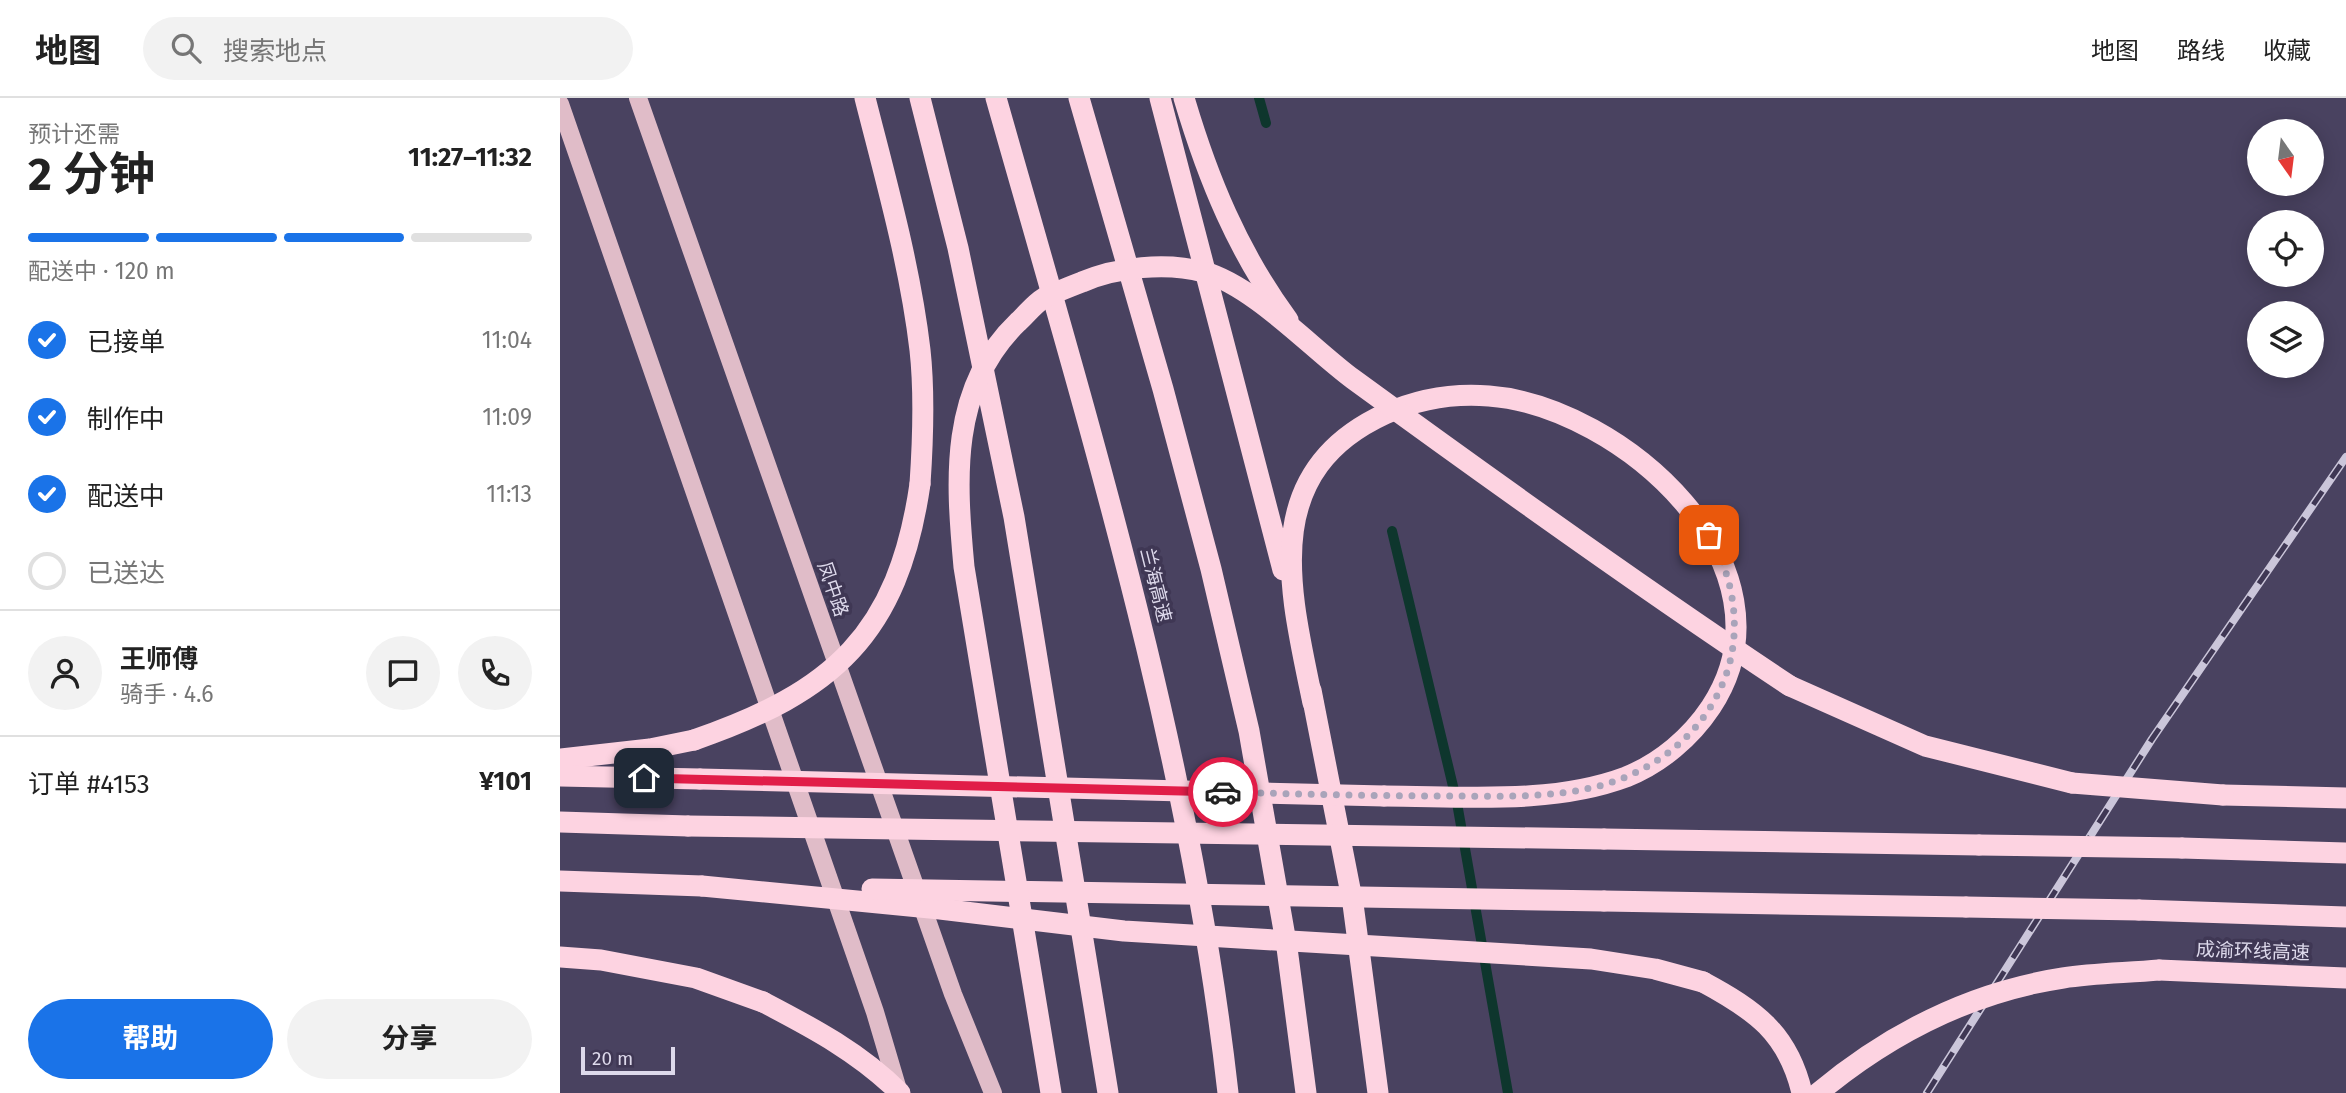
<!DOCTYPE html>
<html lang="zh">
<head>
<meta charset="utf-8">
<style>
  body { margin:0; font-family:"Fira Sans","Noto Sans SC",sans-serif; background:#f2f2f2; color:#222; height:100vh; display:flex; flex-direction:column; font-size:26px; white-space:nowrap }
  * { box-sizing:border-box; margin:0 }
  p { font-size:23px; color:#767676 }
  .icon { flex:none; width:38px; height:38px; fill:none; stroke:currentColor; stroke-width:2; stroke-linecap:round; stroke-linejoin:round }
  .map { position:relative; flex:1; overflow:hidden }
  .drawer { display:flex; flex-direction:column; background:#fff; width:560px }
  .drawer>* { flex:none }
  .needle { width:46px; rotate:166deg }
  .controls { position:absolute; left:1687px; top:21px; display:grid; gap:14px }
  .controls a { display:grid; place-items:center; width:77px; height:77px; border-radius:50%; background:#fff; box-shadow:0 4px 18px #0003; font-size:35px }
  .scale { position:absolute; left:21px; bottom:18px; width:94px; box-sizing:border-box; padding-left:7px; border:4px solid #ddd9eb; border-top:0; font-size:19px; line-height:24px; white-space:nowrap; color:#ddd9eb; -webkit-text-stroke:5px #3f3754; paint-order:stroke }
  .pin { position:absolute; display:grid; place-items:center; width:60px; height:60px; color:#fff; margin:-30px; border-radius:14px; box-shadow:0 4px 10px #0006 }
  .courier { position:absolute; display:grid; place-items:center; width:70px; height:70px; margin:-35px; border:5px solid #e11d48; border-radius:50%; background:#fff; color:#222; box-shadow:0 2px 9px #0007 }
  .overview em { font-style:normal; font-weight:700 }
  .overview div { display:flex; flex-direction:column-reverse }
  .overview { display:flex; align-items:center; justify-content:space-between; height:119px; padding:0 28px }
  h1 { font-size:46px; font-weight:700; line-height:52px }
  .bar { display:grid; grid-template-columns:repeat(4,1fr); gap:10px 7px; align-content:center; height:84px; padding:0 28px }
  .bar i { height:9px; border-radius:5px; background:#e0e0e0 }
  .bar .on { background:#1a73e8 }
  .bar p { grid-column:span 4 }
  .line { display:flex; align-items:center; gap:18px; padding:0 28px; border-top:2px solid #e0e0e0 }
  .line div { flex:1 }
  .round { display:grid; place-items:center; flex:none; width:74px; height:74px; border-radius:37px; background:#f2f2f2 }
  ol { padding:0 28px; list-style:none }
  li { display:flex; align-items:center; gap:21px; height:77px }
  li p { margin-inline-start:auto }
  li .icon { padding:7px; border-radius:50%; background:#1a73e8; color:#fff; stroke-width:4 }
  li:last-child { color:#767676 }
  li i { width:38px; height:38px; border:4px solid #e0e0e0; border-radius:50% }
  .primary-button { display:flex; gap:14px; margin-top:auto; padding:14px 28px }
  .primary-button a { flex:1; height:80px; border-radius:42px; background:#1a73e8; color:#fff; font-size:28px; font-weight:700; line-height:80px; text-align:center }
  .primary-button a+a { background:#f2f2f2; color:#222 }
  header { display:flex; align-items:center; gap:42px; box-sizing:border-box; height:98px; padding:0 35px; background:#fff; border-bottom:2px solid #e0e0e0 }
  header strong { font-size:33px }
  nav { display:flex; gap:38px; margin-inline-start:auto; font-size:24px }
  .search { width:490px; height:63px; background:#f2f2f2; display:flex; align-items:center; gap:18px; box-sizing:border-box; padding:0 24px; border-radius:38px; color:#767676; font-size:26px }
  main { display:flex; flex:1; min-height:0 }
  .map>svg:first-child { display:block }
</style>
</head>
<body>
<header>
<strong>地图</strong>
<div class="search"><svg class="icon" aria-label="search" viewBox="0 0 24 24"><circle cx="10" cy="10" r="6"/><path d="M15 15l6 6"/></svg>搜索地点</div>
<nav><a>地图</a><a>路线</a><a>收藏</a></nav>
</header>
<main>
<section class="drawer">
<div class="overview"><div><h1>2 分钟</h1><p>预计还需</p></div><em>11:27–11:32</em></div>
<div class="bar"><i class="on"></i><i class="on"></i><i class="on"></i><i></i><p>配送中 · 120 m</p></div>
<ol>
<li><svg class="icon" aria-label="check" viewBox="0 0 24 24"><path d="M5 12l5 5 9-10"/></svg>已接单<p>11:04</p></li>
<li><svg class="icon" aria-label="check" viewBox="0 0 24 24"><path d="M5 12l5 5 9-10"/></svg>制作中<p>11:09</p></li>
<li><svg class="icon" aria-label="check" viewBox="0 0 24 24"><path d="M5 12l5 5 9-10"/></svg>配送中<p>11:13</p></li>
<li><i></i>已送达</li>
</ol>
<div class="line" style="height:126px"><a class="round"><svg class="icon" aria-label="person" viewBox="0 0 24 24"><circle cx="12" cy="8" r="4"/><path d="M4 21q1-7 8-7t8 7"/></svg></a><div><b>王师傅</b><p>骑手 · 4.6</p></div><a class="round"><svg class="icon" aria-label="chat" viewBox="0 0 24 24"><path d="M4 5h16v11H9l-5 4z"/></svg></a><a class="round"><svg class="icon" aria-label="phone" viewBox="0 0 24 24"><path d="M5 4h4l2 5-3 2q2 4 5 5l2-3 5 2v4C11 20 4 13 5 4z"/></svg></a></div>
<div class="line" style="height:91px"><div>订单 #4153</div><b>¥101</b></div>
<div class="primary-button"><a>帮助</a><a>分享</a></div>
</section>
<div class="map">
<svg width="1786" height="995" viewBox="0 0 1786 995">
  <rect width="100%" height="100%" fill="#494260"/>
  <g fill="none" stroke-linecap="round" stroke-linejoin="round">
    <g stroke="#0e362d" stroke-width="10">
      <polyline points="699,0 706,25"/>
      <polyline points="832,433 897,705 948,995"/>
    </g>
    <g stroke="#e0bcc8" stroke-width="18">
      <polyline points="78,0 393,896 433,995"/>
      <polyline points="0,6 315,914 339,995"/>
    </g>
    <g stroke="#fdd3e1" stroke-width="21">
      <path d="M305 0C326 83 350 167 360 252 365 297 363 342 360 386"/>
      <polyline points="360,0 398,150 454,419 548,995"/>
      <path d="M436 0C529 328 630 655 668 995"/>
      <polyline points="519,0 603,291 651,471 689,633 727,850 746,995"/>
      <polyline points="600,0 723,472"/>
      <path d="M624 0C648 81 678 154 728 222"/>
      <polyline points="1230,588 1365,648 1512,685"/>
      <polyline points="751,592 793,806 818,995"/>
      <path d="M753 605C730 493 697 375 825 316 858 301 892 295 929 298 1061 308 1243 469 1151 609 1131 639 1101 665 1066 679 991 707 903 698 824 698"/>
      <polyline points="0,661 90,651 134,642"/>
      <polyline points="0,678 140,681"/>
      <polyline points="1663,697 1786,700"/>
      <polyline points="0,724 128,728"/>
      <polyline points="1044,741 1419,747"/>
      <polyline points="1622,750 1786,755"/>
      <polyline points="0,783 142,788"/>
      <polyline points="1044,803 1406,809"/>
      <polyline points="1579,812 1786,819"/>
      <polyline points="0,859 41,862 136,880 203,904"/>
      <polyline points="1599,872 1786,880"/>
      <path d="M1143 884C1195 912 1228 935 1242 995"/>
    </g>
    <defs>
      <polyline id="rail" points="1367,995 1592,641 1786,359"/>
    </defs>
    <use href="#rail" stroke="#cbc6da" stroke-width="8"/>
    <use href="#rail" stroke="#3f3754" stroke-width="5" stroke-dasharray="16" stroke-linecap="butt"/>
    <g stroke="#fdd3e1" stroke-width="21">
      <path d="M134 642C273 594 338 537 360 386"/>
      <polyline points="140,681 824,698"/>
      <polyline points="1512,685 1663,697"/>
      <polyline points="128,728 1044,741"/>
      <polyline points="1419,747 1622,750"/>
      <polyline points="142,788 380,811 564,833 1031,861 1095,871 1143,884"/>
      <polyline points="312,791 1044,803"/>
      <polyline points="1406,809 1579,812"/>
      <path d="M203 904C253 930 300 955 340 995"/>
      <path d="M491 995 404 469C396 382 389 290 458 224 466 217 474 206 484 200 496 194 509 189 522 184 557 169 606 164 644 174 694 188 751 250 793 281 937 386 1082 490 1230 588"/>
      <path d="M1258 995C1329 936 1411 894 1503 880 1534 875 1567 875 1599 872"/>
    </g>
  </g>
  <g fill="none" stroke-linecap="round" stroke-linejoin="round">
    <path stroke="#a9a4ba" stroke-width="7" stroke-dasharray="0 12.6" d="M663 694C737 696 811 698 885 698 945 698 1013 702 1068 678 1114 658 1151 622 1167 574 1182 529 1173 477 1149 437"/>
    <polyline stroke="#e11d48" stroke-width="9" points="84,680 663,694"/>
  </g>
  <g text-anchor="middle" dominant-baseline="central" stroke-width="7" stroke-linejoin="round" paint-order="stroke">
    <g font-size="19" fill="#ddd9eb" stroke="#3f3754">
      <text transform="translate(596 487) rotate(76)">兰海高速</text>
      <text transform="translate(273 491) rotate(71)">凤中路</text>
      <text transform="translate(1693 853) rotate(2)">成渝环线高速</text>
    </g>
  </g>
</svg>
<div class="controls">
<a><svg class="needle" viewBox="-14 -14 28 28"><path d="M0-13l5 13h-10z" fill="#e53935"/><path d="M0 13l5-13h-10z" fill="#767676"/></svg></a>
<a><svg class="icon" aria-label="locate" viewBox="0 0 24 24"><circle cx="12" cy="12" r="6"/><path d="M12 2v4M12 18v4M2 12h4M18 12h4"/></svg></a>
<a><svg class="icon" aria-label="layers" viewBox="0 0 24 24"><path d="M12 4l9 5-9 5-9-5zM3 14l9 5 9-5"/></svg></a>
</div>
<div class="scale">20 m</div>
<div class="pin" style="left:1149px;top:437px;background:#ea580c"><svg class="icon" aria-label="bag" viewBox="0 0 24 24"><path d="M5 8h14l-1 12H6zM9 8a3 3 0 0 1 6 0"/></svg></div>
<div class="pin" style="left:84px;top:680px;background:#1f2937"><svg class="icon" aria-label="home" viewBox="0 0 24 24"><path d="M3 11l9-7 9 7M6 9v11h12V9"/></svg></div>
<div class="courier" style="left:663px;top:694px"><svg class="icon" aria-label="car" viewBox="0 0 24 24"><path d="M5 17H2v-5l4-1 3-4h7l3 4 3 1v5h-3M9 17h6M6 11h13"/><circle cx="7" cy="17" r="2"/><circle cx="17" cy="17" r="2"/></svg></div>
</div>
</main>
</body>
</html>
